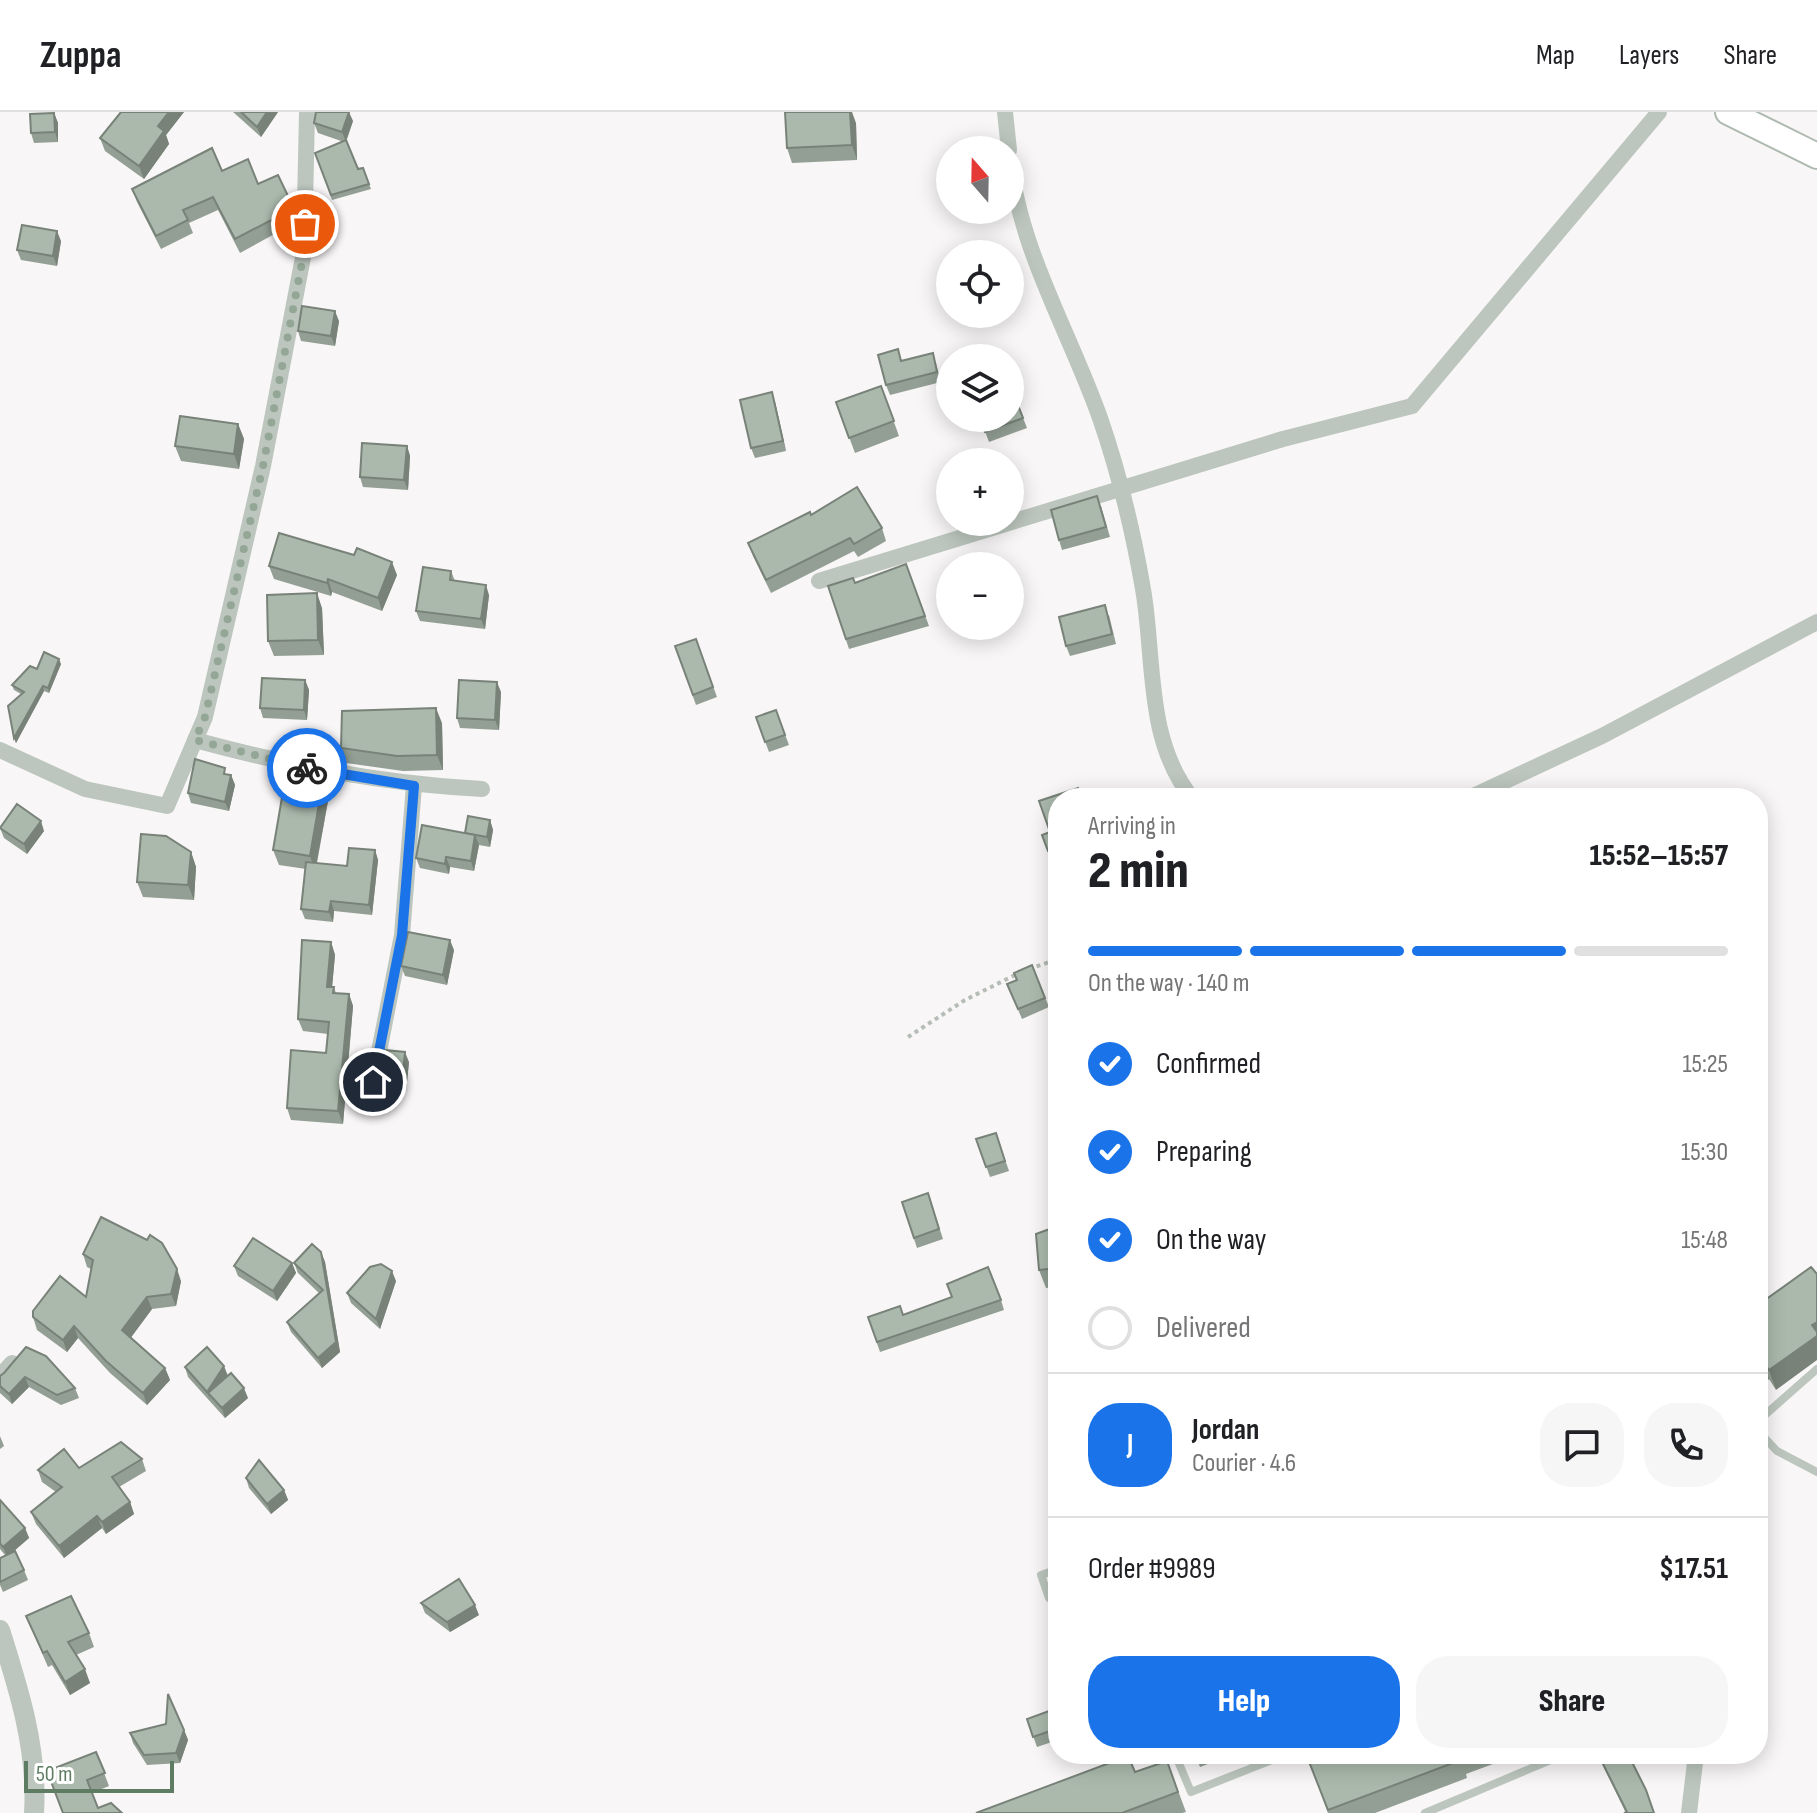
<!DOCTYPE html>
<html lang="en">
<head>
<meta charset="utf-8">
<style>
  body { margin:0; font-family:"Sofia Sans Condensed",sans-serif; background:#f6f6f6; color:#202124; height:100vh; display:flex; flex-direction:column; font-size:30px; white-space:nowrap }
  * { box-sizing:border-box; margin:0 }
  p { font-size:26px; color:#757577 }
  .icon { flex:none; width:44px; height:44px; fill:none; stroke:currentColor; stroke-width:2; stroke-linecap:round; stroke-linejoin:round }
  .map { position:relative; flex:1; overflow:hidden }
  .sheet { position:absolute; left:1048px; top:676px; width:720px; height:976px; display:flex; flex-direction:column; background:#fff; border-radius:32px; box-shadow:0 4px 20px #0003 }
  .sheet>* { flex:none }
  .needle { width:52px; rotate:340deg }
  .controls { position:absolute; left:936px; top:24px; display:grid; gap:16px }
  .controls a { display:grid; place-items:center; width:88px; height:88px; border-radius:50%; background:#fff; box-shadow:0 4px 20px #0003; font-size:40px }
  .scale { position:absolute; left:24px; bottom:20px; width:150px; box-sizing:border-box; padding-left:8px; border:4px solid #5e7c62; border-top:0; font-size:22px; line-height:28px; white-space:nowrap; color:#5e7c62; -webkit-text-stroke:6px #fff; paint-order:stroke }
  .pin { position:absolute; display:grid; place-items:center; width:68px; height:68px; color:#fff; margin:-34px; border:4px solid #fff; border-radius:50%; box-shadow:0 2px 8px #0007 }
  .courier { position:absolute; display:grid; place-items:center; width:80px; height:80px; margin:-40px; border:6px solid #1a73e8; border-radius:50%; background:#fff; color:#222; box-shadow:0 2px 10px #0007 }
  .head em { font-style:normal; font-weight:800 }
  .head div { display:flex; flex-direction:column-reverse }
  .head { display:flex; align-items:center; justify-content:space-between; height:136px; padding:0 40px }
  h1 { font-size:52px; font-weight:800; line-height:60px }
  .bar { display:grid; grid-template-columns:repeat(4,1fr); gap:12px 8px; align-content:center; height:96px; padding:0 40px }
  .bar i { height:10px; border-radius:6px; background:#e0e0e0 }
  .bar .selected { background:#1a73e8 }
  .bar p { grid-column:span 4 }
  .line { display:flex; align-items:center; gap:20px; padding:0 40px; border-top:2px solid #e0e0e0 }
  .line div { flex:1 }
  .round { display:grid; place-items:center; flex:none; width:84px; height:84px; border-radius:32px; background:#f6f6f6 }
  ol { padding:0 40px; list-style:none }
  li { display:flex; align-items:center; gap:24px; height:88px }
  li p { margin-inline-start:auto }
  li .icon { padding:8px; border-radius:50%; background:#1a73e8; color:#fff; stroke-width:4 }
  li:last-child { color:#757577 }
  li i { width:44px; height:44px; border:4px solid #e0e0e0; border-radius:50% }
  .button { display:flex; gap:16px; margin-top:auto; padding:16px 40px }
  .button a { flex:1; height:92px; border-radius:32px; background:#1a73e8; color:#fff; font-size:32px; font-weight:800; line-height:92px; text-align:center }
  .button a+a { background:#f6f6f6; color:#202124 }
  header { display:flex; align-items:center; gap:48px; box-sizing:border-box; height:112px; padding:0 40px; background:#fff; border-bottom:2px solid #e0e0e0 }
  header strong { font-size:38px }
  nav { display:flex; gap:44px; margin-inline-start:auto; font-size:28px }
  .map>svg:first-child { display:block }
</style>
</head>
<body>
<header>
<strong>Zuppa</strong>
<nav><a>Map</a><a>Layers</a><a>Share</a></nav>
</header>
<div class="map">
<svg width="1817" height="1701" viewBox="0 0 1817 1701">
  <rect width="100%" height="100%" fill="#f9f6f7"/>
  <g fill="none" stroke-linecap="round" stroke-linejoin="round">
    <defs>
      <polyline id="primary" points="1728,0 1817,44"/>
    </defs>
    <use href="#primary" stroke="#aebab0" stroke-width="28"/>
    <g stroke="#b5bdb6" stroke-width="4" stroke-dasharray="4 4" stroke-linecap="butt">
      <polyline points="1029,857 1058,847"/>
      <polyline points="908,925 965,888 1017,862"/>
    </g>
    <g stroke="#bcc6be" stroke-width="8">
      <polyline points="1758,1309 1817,1257"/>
      <polyline points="1758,1319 1777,1339 1817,1360"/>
      <polyline points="1058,1457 1041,1463 1049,1486 1058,1490"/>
      <polyline points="1175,1642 1191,1680 1287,1642"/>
      <polyline points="1425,1701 1565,1642"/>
    </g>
    <g stroke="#bcc6be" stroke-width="16">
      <polyline points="1005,0 1009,38"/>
      <path d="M1010 48C1020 139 1070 221 1100 306 1119 361 1133 419 1143 477 1155 546 1145 628 1192 686"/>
      <polyline points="819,469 1283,327 1412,294 1659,0"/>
      <path d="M195 628C290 654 384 672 482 677"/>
      <polyline points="0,638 85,677 167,694 205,605 263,354 304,140 307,0"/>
      <polyline points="1469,686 1602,624 1817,510"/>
      <polyline points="373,970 402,823 414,674"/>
      <polyline points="0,1264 12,1251"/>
      <polyline points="1689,1701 1696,1642"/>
    </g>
    <path stroke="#bcc6be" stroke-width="20" d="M0 1518C19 1578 38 1638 34 1701"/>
    <use href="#primary" stroke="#fff" stroke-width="24"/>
  </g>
  <g fill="#939f94">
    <polygon points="121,0 184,0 166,23 169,32 144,67 105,39 100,26"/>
    <polygon points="233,0 278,0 261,25"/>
    <polygon points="54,1 58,11 58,30 34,31 31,21"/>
    <polygon points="353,9 346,28 358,57 363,56 371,77 332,88 315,41 344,30 318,21 314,11"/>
    <polygon points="856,11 857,48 792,51 787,36"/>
    <polygon points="222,59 258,72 289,86 294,100 293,123 284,127 280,119 240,141 218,98 189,111 193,121 161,137 137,90 132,77"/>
    <polygon points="61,129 57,154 21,148 17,138"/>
    <polygon points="339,209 335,234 301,229 298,219"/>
    <polygon points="902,248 936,251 941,270 890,283 886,273"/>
    <polygon points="1010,273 1027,316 989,330 980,306"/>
    <polygon points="881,274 899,324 855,341 836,290"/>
    <polygon points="775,290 786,339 755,346 751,336"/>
    <polygon points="238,312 244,327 239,357 181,349 175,334"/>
    <polygon points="407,334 410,344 408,378 363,375 360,365"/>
    <polygon points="1101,394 1110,425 1062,438 1059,428"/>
    <polygon points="882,416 886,429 858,445 854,439 771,481 753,444 748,431"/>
    <polygon points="906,452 929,514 849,537 828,474 855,471"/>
    <polygon points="269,454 397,463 382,499 332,480 331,484 274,467"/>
    <polygon points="451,459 455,469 489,483 485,517 420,509 416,499"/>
    <polygon points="322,496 324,543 274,544 268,529"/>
    <polygon points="1109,503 1116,532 1070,544 1066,534"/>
    <polygon points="696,527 717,585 696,593 675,534"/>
    <polygon points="61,552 49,581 44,579 16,631 14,626 21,582 14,578 12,573"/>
    <polygon points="305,568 309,578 307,608 263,606 260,596"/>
    <polygon points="501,580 499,618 460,616 457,606"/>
    <polygon points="776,598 789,633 769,640 756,605"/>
    <polygon points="442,611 443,658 403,659 346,651 341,636"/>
    <polygon points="227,663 231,663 235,673 229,699 191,691 188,681"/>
    <polygon points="322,674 328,689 317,751 347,754 375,738 378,748 372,803 334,799 333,810 305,807 301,797 306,757 279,753 273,738"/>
    <polygon points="1058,686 1058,752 1054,754 1042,723 1050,720"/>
    <polygon points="490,708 493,718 490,735 479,733 474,759 450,755 449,762 420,756 416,746"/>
    <polygon points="0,716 44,719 27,742 4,726"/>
    <polygon points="191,740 196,755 194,788 143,785 137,770"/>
    <polygon points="331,830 335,843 332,875 334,875 336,881 349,882 353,894 343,1012 291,1008 287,996 326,941 328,922 303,919 298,907"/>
    <polygon points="454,838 447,873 405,864 401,854"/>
    <polygon points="1032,853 1049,895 1022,907 1007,872 1017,868"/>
    <polygon points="409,950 406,979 382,977 379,967"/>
    <polygon points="996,1021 1009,1059 990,1065 976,1027"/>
    <polygon points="928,1081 943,1127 917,1136 902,1090"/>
    <polygon points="1058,1116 1058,1175 1046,1176 1039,1158"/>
    <polygon points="321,1140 325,1150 340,1240 322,1256 291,1220 287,1210 320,1182 298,1161 294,1151"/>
    <polygon points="83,1142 181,1169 176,1194 152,1197 131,1225 165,1256 170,1268 147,1293 110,1261 78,1226 67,1240 37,1218 33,1205 86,1185 91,1157 87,1155"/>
    <polygon points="292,1151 296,1161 277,1189 238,1164 234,1154"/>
    <polygon points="396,1169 380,1217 351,1191 347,1181"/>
    <polygon points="1001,1188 1004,1198 880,1240 868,1205 903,1203"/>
    <polygon points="1758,1193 1776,1278 1769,1267 1758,1275"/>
    <polygon points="185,1255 228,1264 248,1286 225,1306 188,1265"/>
    <polygon points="4,1261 75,1276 79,1286 61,1293 29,1275 12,1292 0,1281 0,1264"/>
    <polygon points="0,1324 4,1334 0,1337"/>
    <polygon points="142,1347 146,1359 119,1375 130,1390 134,1402 106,1422 102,1416 64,1446 36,1412 31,1400 56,1380 42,1370 38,1358 79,1356"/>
    <polygon points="246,1366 284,1378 288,1388 271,1402 249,1376"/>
    <polygon points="0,1388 25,1416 29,1426 14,1439 24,1458 28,1468 3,1480 0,1473 0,1446 5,1443 0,1437"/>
    <polygon points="421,1491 479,1503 450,1520 425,1501"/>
    <polygon points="26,1504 89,1521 94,1535 76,1543 90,1571 70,1583 52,1553 48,1555"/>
    <polygon points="1049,1599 1058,1623 1058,1628 1037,1635 1027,1607"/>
    <polygon points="184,1618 188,1628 180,1651 147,1653 133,1631 130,1621"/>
    <polygon points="96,1640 109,1674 92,1681 98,1696 63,1701"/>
    <polygon points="1195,1642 1234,1642 1200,1655"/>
    <polygon points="1323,1642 1520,1642 1466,1662 1467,1666 1375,1701 1328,1701 1308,1647"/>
    <polygon points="1600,1646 1646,1678 1626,1701 1604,1656"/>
    <polygon points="1167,1649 1186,1700 1182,1701 976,1701 1135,1660"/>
  </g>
  <g fill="#788278">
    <polygon points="169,0 184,0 166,23 169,32 144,67 139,54 158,14"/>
    <polygon points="267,0 278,0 261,25 257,15"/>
    <polygon points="349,0 353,9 346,30 342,20"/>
    <polygon points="850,0 852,0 856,11 857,48 852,33"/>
    <polygon points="54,1 58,11 58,30 55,20"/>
    <polygon points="289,86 294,100 293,123 289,110"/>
    <polygon points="57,119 61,129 57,154 53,144"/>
    <polygon points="335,199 339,209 335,234 331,224"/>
    <polygon points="772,280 775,290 786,339 783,329"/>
    <polygon points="238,312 244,327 239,357 234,342"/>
    <polygon points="407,334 410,344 408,378 404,368"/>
    <polygon points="392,450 397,463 382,499 378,486"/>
    <polygon points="328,467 332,480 331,484 327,471"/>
    <polygon points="486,473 489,483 485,517 481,507"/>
    <polygon points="317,481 322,496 324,543 318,528"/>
    <polygon points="59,547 61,552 49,581 48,576"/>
    <polygon points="305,568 309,578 307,608 304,598"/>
    <polygon points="497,570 501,580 499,618 495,608"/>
    <polygon points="43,574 44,579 16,631 14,626"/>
    <polygon points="436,596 442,611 443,658 437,643"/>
    <polygon points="231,663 235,673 229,699 225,690"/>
    <polygon points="322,674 328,689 315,759 310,744"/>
    <polygon points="490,708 493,718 490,735 487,725"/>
    <polygon points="41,709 44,719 27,742 24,732"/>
    <polygon points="475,723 479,733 474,759 471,749"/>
    <polygon points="375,738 378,748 372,803 369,793"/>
    <polygon points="191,740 196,755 194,788 188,773"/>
    <polygon points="446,745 450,755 449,762 445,752"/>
    <polygon points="331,789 334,799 333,810 329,800"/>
    <polygon points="450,828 454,838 447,873 443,863"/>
    <polygon points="331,830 335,843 331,887 327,875"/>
    <polygon points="349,882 353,894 343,1012 338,999"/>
    <polygon points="405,940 409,950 406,979 402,969"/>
    <polygon points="321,1140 325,1150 340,1240 322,1256 318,1246 336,1230"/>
    <polygon points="292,1151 296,1161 277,1189 273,1179"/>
    <polygon points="177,1157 181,1169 176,1194 171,1182"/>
    <polygon points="392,1159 396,1169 380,1217 376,1207"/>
    <polygon points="147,1185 152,1197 127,1231 122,1218"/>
    <polygon points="1817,1210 1817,1248 1776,1278 1769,1258 1812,1213"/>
    <polygon points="74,1214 78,1226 67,1240 63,1228"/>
    <polygon points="1762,1248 1769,1267 1758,1275 1758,1250"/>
    <polygon points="224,1254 228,1264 208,1281 211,1290 207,1280"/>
    <polygon points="165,1256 170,1268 147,1293 143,1281"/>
    <polygon points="25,1265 29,1275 12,1292 9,1282"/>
    <polygon points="244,1276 248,1286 225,1306 222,1296"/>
    <polygon points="284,1378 288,1388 271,1402 267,1392"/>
    <polygon points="130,1390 134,1402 106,1422 102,1410"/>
    <polygon points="97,1404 102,1416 64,1446 59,1434"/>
    <polygon points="25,1416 29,1426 7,1445 3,1435"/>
    <polygon points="475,1493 479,1503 450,1520 447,1510"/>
    <polygon points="85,1557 90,1571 70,1583 65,1570"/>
    <polygon points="184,1618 188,1628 180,1651 176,1641"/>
  </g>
  <g fill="#abb9ac" stroke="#788278" stroke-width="2">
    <polygon points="121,0 169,0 158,14 164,19 139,54 100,26"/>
    <polygon points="241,0 267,0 257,15"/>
    <polygon points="316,0 349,0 342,20 314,11"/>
    <polygon points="785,0 850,0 852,33 787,36"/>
    <polygon points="54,1 55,20 31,21 30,2"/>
    <polygon points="346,28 358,57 363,56 369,72 331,83 315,41"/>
    <polygon points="212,36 222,59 248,47 258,72 278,63 289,86 289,110 279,114 275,106 235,127 213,85 183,98 188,108 156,124 132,77"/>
    <polygon points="22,113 57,119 53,144 17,138"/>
    <polygon points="302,194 335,199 331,224 298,219"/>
    <polygon points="898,237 901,249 933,241 937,260 886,273 878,243"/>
    <polygon points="1010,273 1023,306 985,320 980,306 1010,306"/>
    <polygon points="881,274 894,309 849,326 836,290"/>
    <polygon points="772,280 783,329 751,336 740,288"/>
    <polygon points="180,304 238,312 234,342 175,334"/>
    <polygon points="362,331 407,334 404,368 360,365"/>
    <polygon points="857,375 882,416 854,432 850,426 766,468 748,431 810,400 811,403"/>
    <polygon points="1097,384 1106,415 1059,428 1051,398"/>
    <polygon points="279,421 354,443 357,436 392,450 378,486 328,467 327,471 269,454"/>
    <polygon points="906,452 925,504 846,527 828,474 853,466 855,471"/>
    <polygon points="423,455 451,459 450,468 486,473 481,507 416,499"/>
    <polygon points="317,481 318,528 268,529 267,483"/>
    <polygon points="1105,493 1112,522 1066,534 1059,505"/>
    <polygon points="696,527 713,575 693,583 675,534"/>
    <polygon points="44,540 59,547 48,576 43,574 14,626 8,594 24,580 12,573 30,554 37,557"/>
    <polygon points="262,566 305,568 304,598 260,596"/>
    <polygon points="459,568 497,570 495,608 457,606"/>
    <polygon points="436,596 437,643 397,644 341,636 342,599"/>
    <polygon points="776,598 785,623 765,630 756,605"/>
    <polygon points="195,647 225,656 224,662 231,663 225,690 188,681"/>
    <polygon points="285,668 322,674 310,744 273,738"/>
    <polygon points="1078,676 1081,686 1058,686 1058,735 1048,739 1042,723 1050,720 1039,689"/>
    <polygon points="17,692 41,709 24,732 0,716"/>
    <polygon points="468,704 490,708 487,725 465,721"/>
    <polygon points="422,713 475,723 471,749 446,745 445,752 416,746"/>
    <polygon points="141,722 166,724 191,740 188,773 137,770"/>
    <polygon points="349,736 375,738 369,793 331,789 329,800 301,797 306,750 347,754"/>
    <polygon points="408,820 450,828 443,863 401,854"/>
    <polygon points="302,828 331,830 327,875 334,875 333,881 349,882 338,999 287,996 291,938 326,941 329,910 298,907"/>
    <polygon points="1032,853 1045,886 1018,897 1007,872 1017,868 1014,861"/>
    <polygon points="385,938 405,940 402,969 379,967"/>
    <polygon points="996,1021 1005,1049 986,1055 976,1027"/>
    <polygon points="928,1081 939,1117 914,1126 902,1090"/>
    <polygon points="101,1105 147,1128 150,1123 162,1131 177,1157 171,1182 147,1185 122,1218 165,1256 143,1281 106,1249 74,1214 63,1228 33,1205 33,1199 60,1164 86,1185 93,1148 83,1142"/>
    <polygon points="1055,1115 1058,1116 1058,1156 1039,1158 1036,1122"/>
    <polygon points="253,1126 292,1151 273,1179 234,1154"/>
    <polygon points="312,1132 321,1140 336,1230 318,1246 287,1210 323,1178 294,1151"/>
    <polygon points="381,1152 392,1159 376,1207 347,1181 370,1155"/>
    <polygon points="988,1155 1001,1188 877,1230 868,1205 900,1194 903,1203 952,1185 947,1172"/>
    <polygon points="1811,1155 1817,1162 1817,1210 1812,1213 1817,1220 1817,1224 1769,1258 1762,1248 1758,1250 1758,1193"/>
    <polygon points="26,1235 46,1244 75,1276 57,1283 25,1265 9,1282 0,1274 0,1264 4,1261"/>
    <polygon points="207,1235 224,1254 207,1280 185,1255"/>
    <polygon points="231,1261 244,1276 222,1296 208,1281"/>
    <polygon points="121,1330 142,1347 112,1365 130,1390 102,1410 97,1404 59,1434 31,1400 62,1375 38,1358 64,1337 79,1356"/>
    <polygon points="259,1348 284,1378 267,1392 246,1366"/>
    <polygon points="0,1388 25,1416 3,1435 0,1431"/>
    <polygon points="15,1439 24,1458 0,1470 0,1446"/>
    <polygon points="459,1467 475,1493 447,1510 421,1491"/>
    <polygon points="71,1484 89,1521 68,1530 85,1557 65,1570 47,1539 43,1541 26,1504"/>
    <polygon points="168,1582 184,1618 176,1641 144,1643 130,1621 166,1612"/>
    <polygon points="1049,1599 1056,1617 1033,1625 1027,1607"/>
    <polygon points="96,1640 105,1661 87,1668 98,1696 111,1691 122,1701 63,1701 47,1659"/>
    <polygon points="1323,1642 1464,1642 1459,1644 1461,1648 1328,1698 1308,1647"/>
    <polygon points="1609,1642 1628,1642 1646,1678 1654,1701 1624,1701 1627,1700 1600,1646"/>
    <polygon points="1128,1644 1135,1660 1167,1649 1178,1680 1122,1701 976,1701"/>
  </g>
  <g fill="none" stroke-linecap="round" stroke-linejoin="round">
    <polyline stroke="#94a796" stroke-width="8" stroke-dasharray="0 14.4" points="305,112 304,140 263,354 205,605 195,628 307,656"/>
    <polyline stroke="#1a73e8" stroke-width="10" points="307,656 414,674 402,823 373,970"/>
  </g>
</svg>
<div class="controls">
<a><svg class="needle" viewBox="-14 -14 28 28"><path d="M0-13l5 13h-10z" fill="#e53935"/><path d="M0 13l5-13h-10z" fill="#757577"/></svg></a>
<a><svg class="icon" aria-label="locate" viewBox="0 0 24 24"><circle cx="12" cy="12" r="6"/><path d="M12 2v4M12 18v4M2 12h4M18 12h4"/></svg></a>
<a><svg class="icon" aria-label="layers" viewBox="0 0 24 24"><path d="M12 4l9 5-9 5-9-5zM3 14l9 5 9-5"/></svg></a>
<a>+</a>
<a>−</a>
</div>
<div class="scale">50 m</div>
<div class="pin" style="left:305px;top:112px;background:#ea580c"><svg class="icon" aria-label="bag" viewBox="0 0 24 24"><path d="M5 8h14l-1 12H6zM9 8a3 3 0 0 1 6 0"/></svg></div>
<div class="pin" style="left:373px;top:970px;background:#1f2937"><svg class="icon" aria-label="home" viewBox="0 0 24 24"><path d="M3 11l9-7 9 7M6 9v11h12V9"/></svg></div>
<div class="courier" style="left:307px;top:656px"><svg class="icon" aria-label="bike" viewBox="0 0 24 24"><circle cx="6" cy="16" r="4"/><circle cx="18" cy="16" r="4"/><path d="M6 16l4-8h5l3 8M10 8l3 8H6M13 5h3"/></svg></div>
<section class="sheet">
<div class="head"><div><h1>2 min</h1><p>Arriving in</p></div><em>15:52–15:57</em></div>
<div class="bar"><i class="selected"></i><i class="selected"></i><i class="selected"></i><i></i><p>On the way · 140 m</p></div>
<ol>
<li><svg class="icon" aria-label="check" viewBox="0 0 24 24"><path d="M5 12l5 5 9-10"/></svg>Confirmed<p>15:25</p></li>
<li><svg class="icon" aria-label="check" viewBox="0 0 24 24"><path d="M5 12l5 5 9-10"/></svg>Preparing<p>15:30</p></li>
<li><svg class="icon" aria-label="check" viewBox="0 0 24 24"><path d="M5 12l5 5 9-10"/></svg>On the way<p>15:48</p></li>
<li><i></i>Delivered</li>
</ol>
<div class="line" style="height:144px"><b class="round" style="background:#1a73e8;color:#fff">J</b><div><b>Jordan</b><p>Courier · 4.6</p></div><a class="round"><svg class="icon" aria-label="chat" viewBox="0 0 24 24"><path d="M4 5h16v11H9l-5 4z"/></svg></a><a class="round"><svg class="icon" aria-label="phone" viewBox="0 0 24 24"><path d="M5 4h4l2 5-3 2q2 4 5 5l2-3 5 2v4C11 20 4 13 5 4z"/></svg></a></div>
<div class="line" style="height:104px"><div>Order #9989</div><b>$17.51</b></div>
<div class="button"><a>Help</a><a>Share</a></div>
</section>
</div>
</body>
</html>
